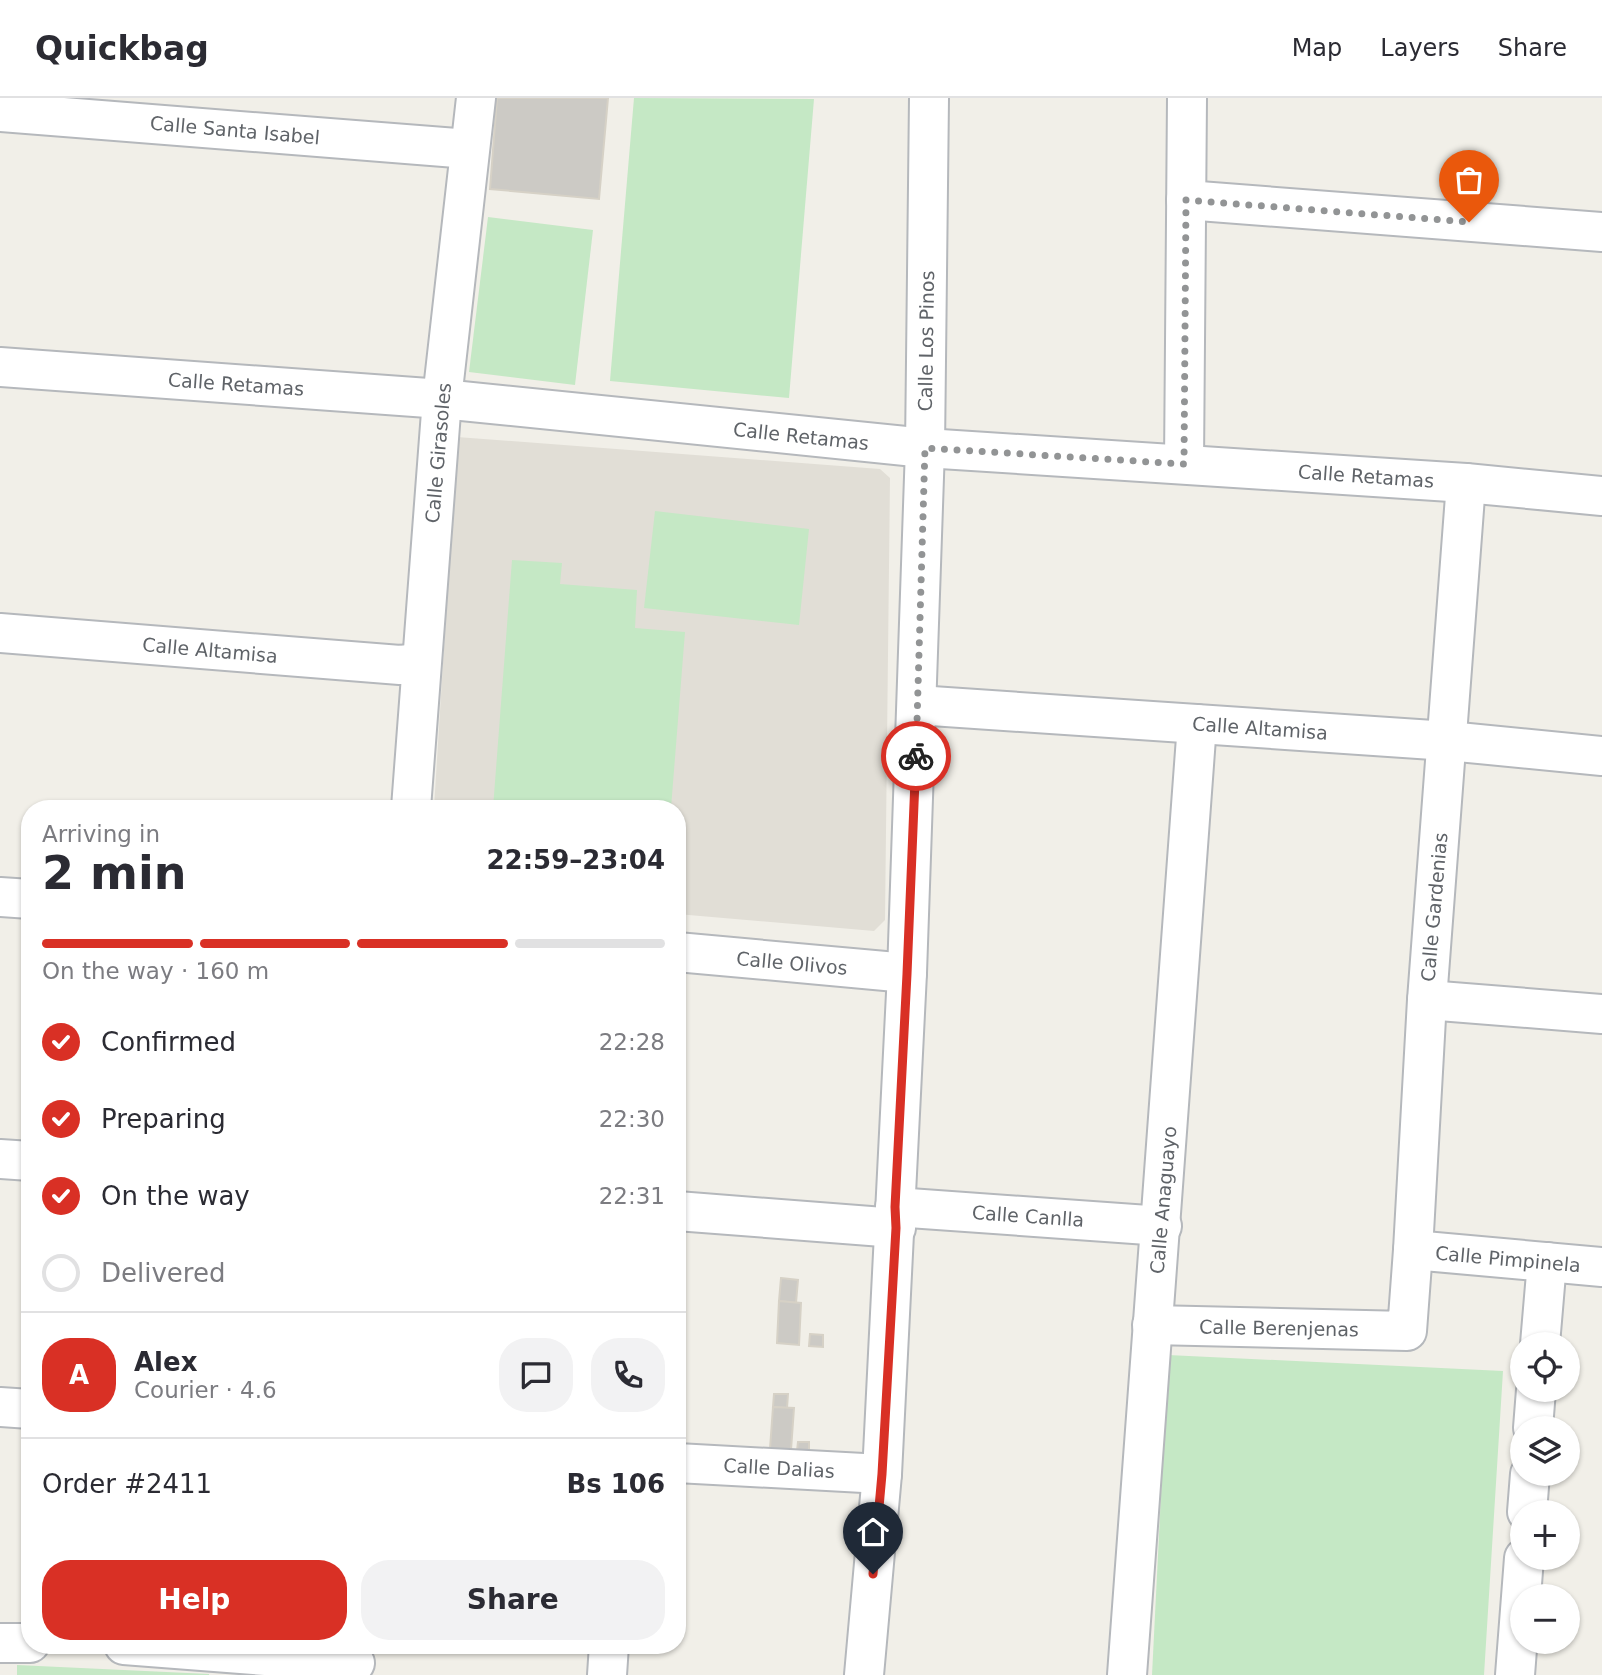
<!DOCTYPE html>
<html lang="en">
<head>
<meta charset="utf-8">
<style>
  body { margin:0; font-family:"DejaVu Sans",sans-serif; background:#f2f2f3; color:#2b2b33; height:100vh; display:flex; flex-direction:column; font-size:26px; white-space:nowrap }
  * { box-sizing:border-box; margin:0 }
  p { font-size:23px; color:#7c7c81 }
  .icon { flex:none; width:38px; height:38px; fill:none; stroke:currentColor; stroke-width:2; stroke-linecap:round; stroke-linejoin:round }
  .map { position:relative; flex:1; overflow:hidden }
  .drawer { position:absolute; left:21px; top:702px; width:665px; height:854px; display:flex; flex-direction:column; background:#fff; border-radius:28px; box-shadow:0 2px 5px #0004 }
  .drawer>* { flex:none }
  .fabs { position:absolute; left:1510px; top:1234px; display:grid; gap:14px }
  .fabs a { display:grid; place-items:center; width:70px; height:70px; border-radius:50%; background:#fff; box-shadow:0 2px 5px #0004; font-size:35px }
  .pin { position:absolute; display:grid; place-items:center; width:60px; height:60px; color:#fff; margin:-72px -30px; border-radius:50% 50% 50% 0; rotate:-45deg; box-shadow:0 0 7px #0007 }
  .pin .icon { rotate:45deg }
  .courier { position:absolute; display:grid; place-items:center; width:70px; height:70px; margin:-35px; border:5px solid #d93025; border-radius:50%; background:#fff; color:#222; box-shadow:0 2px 9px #0007 }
  .overview em { font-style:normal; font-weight:800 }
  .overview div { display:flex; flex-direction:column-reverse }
  .overview { display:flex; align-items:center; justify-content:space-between; height:119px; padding:0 21px }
  h1 { font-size:46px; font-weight:800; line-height:52px }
  .bar { display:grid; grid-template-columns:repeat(4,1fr); gap:10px 7px; align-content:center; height:84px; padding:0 21px }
  .bar i { height:9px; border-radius:5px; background:#e1e1e2 }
  .bar .active { background:#d93025 }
  .bar p { grid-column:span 4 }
  .line { display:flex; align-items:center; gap:18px; padding:0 21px; border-top:2px solid #e1e1e2 }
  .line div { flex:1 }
  .round { display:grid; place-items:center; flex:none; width:74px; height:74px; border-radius:28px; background:#f2f2f3 }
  ol { padding:0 21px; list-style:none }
  li { display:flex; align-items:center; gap:21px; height:77px }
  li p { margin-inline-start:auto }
  li .icon { padding:7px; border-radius:50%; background:#d93025; color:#fff; stroke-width:4 }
  li:last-child { color:#7c7c81 }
  li i { width:38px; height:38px; border:4px solid #e1e1e2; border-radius:50% }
  .action { display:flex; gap:14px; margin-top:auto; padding:14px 21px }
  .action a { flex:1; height:80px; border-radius:28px; background:#d93025; color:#fff; font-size:28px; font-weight:800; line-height:80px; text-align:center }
  .action a+a { background:#f2f2f3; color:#2b2b33 }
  header { display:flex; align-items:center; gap:42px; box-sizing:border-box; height:98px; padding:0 35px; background:#fff; border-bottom:2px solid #e1e1e2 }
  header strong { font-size:33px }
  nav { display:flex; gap:38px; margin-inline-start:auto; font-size:24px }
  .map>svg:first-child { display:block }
</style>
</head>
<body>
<header>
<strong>Quickbag</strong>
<nav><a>Map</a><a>Layers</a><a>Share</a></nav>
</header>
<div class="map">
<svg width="1602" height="1577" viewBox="0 0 1602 1577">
  <rect width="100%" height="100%" fill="#f1efe8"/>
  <polygon fill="#e1ded6" points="457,339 880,371 890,380 885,822 874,833 677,816 677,710 434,710"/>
  <g fill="#c5e8c5">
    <polygon points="634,0 814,1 789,300 610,283"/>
    <polygon points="488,119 593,132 575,287 469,274"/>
    <polygon points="655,413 809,431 799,527 644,510"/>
    <polygon points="512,462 562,465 560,486 637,492 635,530 685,534 671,710 493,710"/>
    <polygon points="1168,1257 1503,1273 1484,1577 1152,1577"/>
    <polygon points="17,1567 209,1576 209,1577 17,1577"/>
  </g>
  <g fill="#cccac5" stroke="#d6d1c6" stroke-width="2">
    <polygon points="497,0 608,0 599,101 490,91"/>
    <polygon points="781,1180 798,1182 796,1205 779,1203"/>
    <polygon points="779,1203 801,1205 799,1247 777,1245"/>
    <polygon points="810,1236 823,1237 823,1249 809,1248"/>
    <polygon points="774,1296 788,1296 787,1310 773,1309"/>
    <polygon points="773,1309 794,1310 791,1352 770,1351"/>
    <polygon points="798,1344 809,1344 809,1354 797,1353"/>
  </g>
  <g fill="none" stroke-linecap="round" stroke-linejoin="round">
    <defs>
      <g id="minor">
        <polyline points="0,14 469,51"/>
        <polyline points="1186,102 1602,134"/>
        <polyline points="0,269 442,301 925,350 1466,385 1602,398"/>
        <polyline points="1184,366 1187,0"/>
        <polyline points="0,535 400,567 420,565"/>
        <polyline points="917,607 1448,643 1602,658"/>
        <polyline points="411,710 442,301 476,0"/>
        <polyline points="0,799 30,801"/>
        <polyline points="677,854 907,875"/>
        <polyline points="1427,902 1602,916"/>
        <polyline points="0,1061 30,1063"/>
        <polyline points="895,1109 1162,1128"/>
        <polyline points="677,1113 896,1130"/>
        <polyline points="1413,1152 1602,1169"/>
        <polyline points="1152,1227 1407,1233 1413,1152 1427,902 1466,385"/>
        <polyline points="1540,1246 1547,1164"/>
        <polyline points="0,1309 30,1311"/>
        <polyline points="1533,1330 1536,1292"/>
        <polyline points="677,1365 882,1376"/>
        <polyline points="1527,1414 1530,1376"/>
        <polyline points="0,1545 30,1545"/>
        <polyline points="124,1547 355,1565"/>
        <polyline points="607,1577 609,1547"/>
        <polyline points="864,1577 882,1376 907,875 925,350 929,0"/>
        <polyline points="1127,1577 1197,626"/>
        <polyline points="1515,1577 1524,1460"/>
      </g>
    </defs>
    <use href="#minor" stroke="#b5b8bc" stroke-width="42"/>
    <use href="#minor" stroke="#fff" stroke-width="38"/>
  </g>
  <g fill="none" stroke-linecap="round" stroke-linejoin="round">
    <polyline stroke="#929495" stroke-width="7" stroke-dasharray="0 12.6" points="916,658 925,350 1184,366 1186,102 1469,124"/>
    <polyline stroke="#d93025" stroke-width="9" points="873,1476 882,1376 896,1130 895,1109 907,876 916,658"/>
  </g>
  <g text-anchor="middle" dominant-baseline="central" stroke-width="7" stroke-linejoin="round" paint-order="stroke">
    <g font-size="19" fill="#5f6368" stroke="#fff">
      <text transform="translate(235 32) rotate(5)">Calle Santa Isabel</text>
      <text transform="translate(926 243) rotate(-89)">Calle Los Pinos</text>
      <text transform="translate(236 286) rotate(4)">Calle Retamas</text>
      <text transform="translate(801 338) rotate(6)">Calle Retamas</text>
      <text transform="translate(438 355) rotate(-85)">Calle Girasoles</text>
      <text transform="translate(1366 378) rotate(4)">Calle Retamas</text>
      <text transform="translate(210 552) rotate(5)">Calle Altamisa</text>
      <text transform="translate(1260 630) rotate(4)">Calle Altamisa</text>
      <text transform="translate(1434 809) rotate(-85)">Calle Gardenias</text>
      <text transform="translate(792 865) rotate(5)">Calle Olivos</text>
      <text transform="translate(1163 1102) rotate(-85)">Calle Anaguayo</text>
      <text transform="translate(1028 1118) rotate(4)">Calle Canlla</text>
      <text transform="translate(1508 1161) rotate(5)">Calle Pimpinela</text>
      <text transform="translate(1279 1230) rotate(1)">Calle Berenjenas</text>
      <text transform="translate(779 1370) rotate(3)">Calle Dalias</text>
    </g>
  </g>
</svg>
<div class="fabs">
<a><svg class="icon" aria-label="locate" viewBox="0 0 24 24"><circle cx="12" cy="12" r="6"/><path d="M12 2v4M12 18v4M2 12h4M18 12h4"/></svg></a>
<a><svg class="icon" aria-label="layers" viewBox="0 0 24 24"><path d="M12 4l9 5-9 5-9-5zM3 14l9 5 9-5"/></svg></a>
<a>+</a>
<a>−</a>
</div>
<div class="pin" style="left:1469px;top:124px;background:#ea580c"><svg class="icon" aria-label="bag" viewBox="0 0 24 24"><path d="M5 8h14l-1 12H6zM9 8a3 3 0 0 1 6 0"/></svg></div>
<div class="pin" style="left:873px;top:1476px;background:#1f2937"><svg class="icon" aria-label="home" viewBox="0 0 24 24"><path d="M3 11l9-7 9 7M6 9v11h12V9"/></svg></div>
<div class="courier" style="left:916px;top:658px"><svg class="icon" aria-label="bike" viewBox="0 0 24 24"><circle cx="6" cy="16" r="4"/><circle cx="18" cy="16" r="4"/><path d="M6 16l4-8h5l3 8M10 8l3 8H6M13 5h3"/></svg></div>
<section class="drawer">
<div class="overview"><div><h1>2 min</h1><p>Arriving in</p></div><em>22:59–23:04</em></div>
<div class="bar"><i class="active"></i><i class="active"></i><i class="active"></i><i></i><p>On the way · 160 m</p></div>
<ol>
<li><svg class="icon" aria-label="check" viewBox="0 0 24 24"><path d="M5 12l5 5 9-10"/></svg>Confirmed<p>22:28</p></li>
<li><svg class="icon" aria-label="check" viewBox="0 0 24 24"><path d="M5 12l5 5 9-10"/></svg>Preparing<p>22:30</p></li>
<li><svg class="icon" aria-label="check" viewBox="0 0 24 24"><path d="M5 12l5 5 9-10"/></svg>On the way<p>22:31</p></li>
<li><i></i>Delivered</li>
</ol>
<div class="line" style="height:126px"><b class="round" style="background:#d93025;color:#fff">A</b><div><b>Alex</b><p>Courier · 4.6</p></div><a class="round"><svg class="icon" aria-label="chat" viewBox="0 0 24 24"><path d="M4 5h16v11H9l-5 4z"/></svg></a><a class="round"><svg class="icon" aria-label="phone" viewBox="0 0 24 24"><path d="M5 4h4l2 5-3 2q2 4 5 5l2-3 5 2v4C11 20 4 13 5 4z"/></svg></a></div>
<div class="line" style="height:91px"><div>Order #2411</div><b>Bs 106</b></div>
<div class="action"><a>Help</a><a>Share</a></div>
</section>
</div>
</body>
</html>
